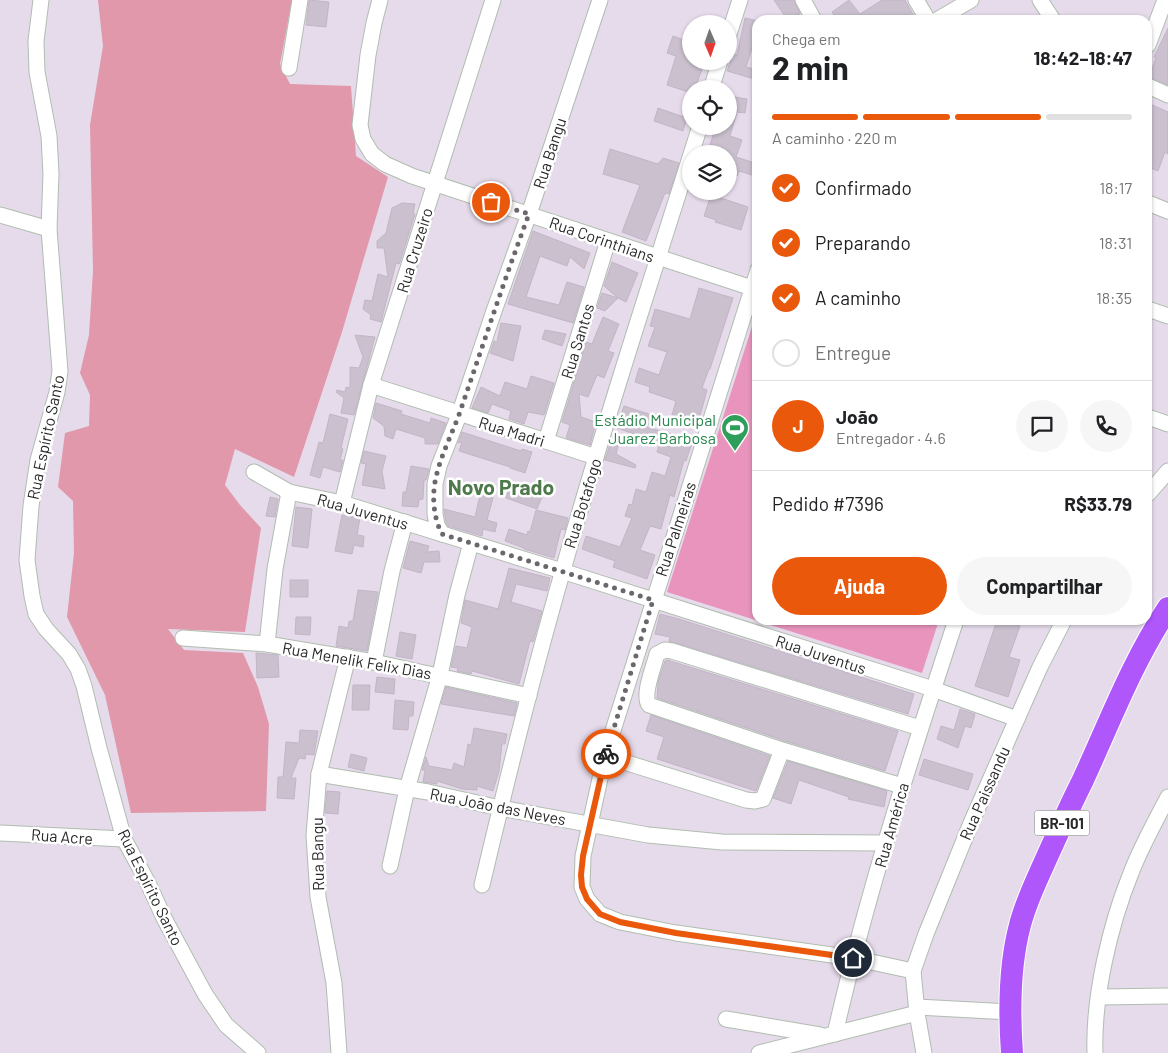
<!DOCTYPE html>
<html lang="pt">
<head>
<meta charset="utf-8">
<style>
  body { margin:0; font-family:Barlow,sans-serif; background:#f6f6f6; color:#202124; height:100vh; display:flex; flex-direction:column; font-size:19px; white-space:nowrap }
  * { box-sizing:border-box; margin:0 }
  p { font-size:16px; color:#757577 }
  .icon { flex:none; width:28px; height:28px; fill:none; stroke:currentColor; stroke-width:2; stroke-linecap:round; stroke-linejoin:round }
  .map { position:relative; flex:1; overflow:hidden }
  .drawer { position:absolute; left:752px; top:15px; width:400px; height:610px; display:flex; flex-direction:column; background:#fff; border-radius:15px; box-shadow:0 1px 4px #0004 }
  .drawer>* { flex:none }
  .needle { width:32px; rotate:178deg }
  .fabs { position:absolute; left:682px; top:15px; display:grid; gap:10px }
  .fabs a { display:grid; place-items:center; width:55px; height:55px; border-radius:50%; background:#fff; box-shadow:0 1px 4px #0004; font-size:25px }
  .pin { position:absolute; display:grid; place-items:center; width:42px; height:42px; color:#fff; margin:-21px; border:2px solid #fff; border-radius:50%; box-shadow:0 1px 5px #0007 }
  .courier { position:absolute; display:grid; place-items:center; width:50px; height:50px; margin:-25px; border:4px solid #ea580c; border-radius:50%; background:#fff; color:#222; box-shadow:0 1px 6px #0007 }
  .overview em { font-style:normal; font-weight:700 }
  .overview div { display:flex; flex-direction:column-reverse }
  .overview { display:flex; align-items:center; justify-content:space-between; height:85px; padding:0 20px }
  h1 { font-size:32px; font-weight:700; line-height:38px }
  .bar { display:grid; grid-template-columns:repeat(4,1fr); gap:8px 5px; align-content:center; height:60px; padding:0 20px }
  .bar i { height:6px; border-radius:4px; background:#e0e0e0 }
  .bar .on { background:#ea580c }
  .bar p { grid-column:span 4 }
  .line { display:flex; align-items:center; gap:12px; padding:0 20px; border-top:1px solid #e0e0e0 }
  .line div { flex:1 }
  .round { display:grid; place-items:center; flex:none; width:52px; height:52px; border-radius:26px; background:#f6f6f6 }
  ol { padding:0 20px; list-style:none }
  li { display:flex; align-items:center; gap:15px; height:55px }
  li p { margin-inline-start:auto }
  li .icon { padding:5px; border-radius:50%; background:#ea580c; color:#fff; stroke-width:4 }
  li:last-child { color:#757577 }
  li i { width:28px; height:28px; border:2px solid #e0e0e0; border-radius:50% }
  .button { display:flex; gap:10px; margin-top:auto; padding:10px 20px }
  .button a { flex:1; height:58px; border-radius:30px; background:#ea580c; color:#fff; font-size:20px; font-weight:700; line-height:58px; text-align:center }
  .button a+a { background:#f6f6f6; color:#202124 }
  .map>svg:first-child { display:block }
</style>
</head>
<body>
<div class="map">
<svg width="1168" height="1053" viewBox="0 0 1168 1053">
  <rect width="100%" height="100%" fill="#e6dbeb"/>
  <polygon fill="#e198aa" points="98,0 292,0 280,64 290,84 351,86 356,156 388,177 342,332 294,477 235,449 225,485 240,505 261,528 245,632 168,629 184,650 243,653 258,687 269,724 266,811 131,813 105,695 67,617 74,553 73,501 58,487 65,433 89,426 90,395 80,373 89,335 93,271 90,125 103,46"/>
  <polygon fill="#e894bc" points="757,311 758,620 939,620 922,673 667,592"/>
  <g fill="#cac0ce" stroke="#c2b5c7">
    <polygon points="309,0 329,2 326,27 306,25"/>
    <polygon points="774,0 794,0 800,14 786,18"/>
    <polygon points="849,0 860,14 882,0 905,0 916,20 837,20 832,12"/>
    <polygon points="745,18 758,21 758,45 753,45 746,67 758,70 758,80 727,71 733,54 737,55"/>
    <polygon points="1168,28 1168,85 1149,77 1156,58 1154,57"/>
    <polygon points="673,36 684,40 682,49 691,52 691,61 702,61 700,68 702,69 695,89 691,89 691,93 667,85 676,56 667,53"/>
    <polygon points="729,96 747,99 745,113 737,112 730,136 742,140 736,157 758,164 758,177 739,171 737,176 729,173 729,154 707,154 716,126 729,126"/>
    <polygon points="1148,103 1168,112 1168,154 1165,152 1158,171 1148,167"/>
    <polygon points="658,108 687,118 683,131 654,121"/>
    <polygon points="610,149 658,164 663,158 679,163 669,194 665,193 646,241 622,232 640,185 603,174"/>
    <polygon points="715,196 748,207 741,230 715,222 716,220 704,216 710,198 714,199"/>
    <polygon points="402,203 415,204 413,213 415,214 400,262 399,264 396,263 381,322 370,319 371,315 363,309 365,300 372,301 378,274 388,277 384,248 377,248 377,241 386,233 392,208"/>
    <polygon points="533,231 590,253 584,269 570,257 567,266 540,256 526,297 559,305 567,282 584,287 573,323 508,304"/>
    <polygon points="612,262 638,273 626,302 618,298 605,311 597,308 602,293 618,298 604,286"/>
    <polygon points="699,288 733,298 710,369 709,369 702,388 707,390 698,423 672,415 676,401 649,392 650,387 635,382 639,368 659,375 667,352 648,346 655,327 650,326 655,309 690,319"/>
    <polygon points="603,317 619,324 608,351 614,353 604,378 597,375 588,397 579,394 581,417 596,422 590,445 566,438 570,425 562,422 586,342 592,344"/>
    <polygon points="501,323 521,326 513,361 490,353 494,341 497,342"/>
    <polygon points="545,330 566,334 562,346 542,339"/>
    <polygon points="355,335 375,337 354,415 341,413 344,398 336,392 337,390 345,392 346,387 350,388 350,367 359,368 363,357"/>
    <polygon points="531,376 554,383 544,415 528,412 524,424 509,419 511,411 492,404 488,413 472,408 481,387 500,396 505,382 527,389"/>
    <polygon points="376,403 402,411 401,414 430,423 431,418 446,423 438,444 425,444 425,438 396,429 393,439 385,436 384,426 373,418"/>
    <polygon points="624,406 652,415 647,427 671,434 670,436 692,443 686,461 684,460 674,497 670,495 661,529 650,526 640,550 655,555 647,579 613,567 615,561 582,549 586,536 620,547 632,518 625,516 629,504 632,505 636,489 646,492 652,472 665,476 671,457 657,452 660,443 617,428"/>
    <polygon points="330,414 348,419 341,448 343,449 340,460 343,460 340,472 323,467 320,478 310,475 319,442 323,443"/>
    <polygon points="462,432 521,451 522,449 532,452 525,473 510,468 510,467 459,451 462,442 458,443"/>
    <polygon points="610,444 618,446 616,454 636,465 635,468 605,460"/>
    <polygon points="364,451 386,456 382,471 385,489 362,485 366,464 361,463"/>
    <polygon points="411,466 429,469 426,480 424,480 423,499 419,500 418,507 402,506 403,492 406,492"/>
    <polygon points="510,486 542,497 537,509 506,498"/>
    <polygon points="480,495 493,498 487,520 497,523 495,532 483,529 482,536 448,526 446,522 444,509 475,517"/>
    <polygon points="270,497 278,499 275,517 266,516"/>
    <polygon points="296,507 312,509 308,548 292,546"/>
    <polygon points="536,510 568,518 565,530 561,529 554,558 524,549 524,548 505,541 509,529 527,535 528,531 530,532"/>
    <polygon points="342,515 360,518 357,535 364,536 363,547 354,545 352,554 335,551"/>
    <polygon points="410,541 429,546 427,552 439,551 440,562 424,562 421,573 403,568"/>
    <polygon points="509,568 550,578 547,591 516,584 511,602 542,611 533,642 530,641 519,684 472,671 471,674 457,671 458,668 451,667 456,646 467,648 472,627 461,623 465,600 498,609"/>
    <rect x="290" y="580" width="18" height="17"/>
    <polygon points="358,590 378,592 367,651 336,646 339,626 348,628 349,621 353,621"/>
    <polygon points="660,614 679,619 914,694 908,714 669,641 670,637 655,634"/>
    <polygon points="296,617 311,617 310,635 295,634"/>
    <polygon points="997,620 1003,620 1020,626 1009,657 1020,660 1008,697 975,686"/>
    <polygon points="400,632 416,635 412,659 396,656"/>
    <polygon points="256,653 278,655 279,677 257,678"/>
    <polygon points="667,660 898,731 885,771 785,741 657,698 658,682 665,661"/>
    <polygon points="377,677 395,679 394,694 375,692"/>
    <polygon points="353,685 370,685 369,710 352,710"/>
    <polygon points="446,687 517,703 514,716 441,704"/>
    <polygon points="395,700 414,702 413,716 409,716 408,730 393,729"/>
    <polygon points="960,709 975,714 971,728 965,726 958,748 937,739 941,726 954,730"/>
    <polygon points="651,715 770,756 756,791 657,759 664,737 646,731"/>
    <polygon points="474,728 507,734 505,744 502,744 499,771 493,791 477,786 477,790 462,789 437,781 437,784 423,782 425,770 422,770 426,757 429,766 452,770 454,763 464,767 468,744 471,745"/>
    <polygon points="300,730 318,731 314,755 306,754 305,759 299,758 291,778 296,778 294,799 277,798 278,777 283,777 286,742 299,743"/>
    <polygon points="351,754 367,758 364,771 348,767"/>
    <polygon points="924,759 973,774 968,790 919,775"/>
    <polygon points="788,761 887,791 884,807 848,799 849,797 799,780 791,804 773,798"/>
    <polygon points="327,791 340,792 338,814 325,813"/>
  </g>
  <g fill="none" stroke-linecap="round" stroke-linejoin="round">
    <defs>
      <g id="minor">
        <polyline points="41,0 36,41 37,72 49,136 51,174 49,229 60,371 57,392 38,460 31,506 27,560 32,596 36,614 46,629 69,654 78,669 84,686 99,748 124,839 147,881 164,918 205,994 226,1025 258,1053"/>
        <polyline points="380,0 374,23 368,55 360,125 363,139 372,154 385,164 412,176 758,290"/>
        <polyline points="803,0 814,20"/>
        <polyline points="916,0 928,20"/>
        <polyline points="1040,0 1053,20"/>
        <polyline points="937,20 971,0"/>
        <polyline points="729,34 740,0"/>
        <polyline points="1148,45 1165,0"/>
        <polyline points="289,68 300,0"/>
        <polyline points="1148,86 1168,95"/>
        <polyline points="711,89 720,61"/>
        <polyline points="1148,203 1168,211"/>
        <polyline points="0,215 49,229"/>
        <polyline points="758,270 605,756 583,856 582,887 587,899 600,914 620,922 676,933 853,958 913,971"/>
        <polyline points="1148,309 1168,316"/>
        <polyline points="371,385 596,457"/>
        <polyline points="1148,417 1168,424"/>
        <polyline points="546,441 608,241"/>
        <polyline points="254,472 289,492 342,503 562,571 933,689 1017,719"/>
        <polyline points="1148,494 1168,471"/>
        <polyline points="342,503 371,385 493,0"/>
        <polyline points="442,534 437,525 435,514 435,484 439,466 459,415 494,311 529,214 600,0"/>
        <polyline points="183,638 267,644 374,662 529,696"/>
        <polyline points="267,644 275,569 289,492"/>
        <polyline points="374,662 392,571 405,522"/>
        <polyline points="605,756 746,800 755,801 763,799 782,750"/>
        <polyline points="319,774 428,792 500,808 648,835 722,842 886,843"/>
        <path d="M902 786 782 750 649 705C642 695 654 666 657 654L665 650 672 651 920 728"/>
        <polyline points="0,833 124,839"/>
        <polyline points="390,866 407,789 440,675 457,595 471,543"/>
        <path d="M482 885C507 779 533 674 563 570 605 421 653 274 700 126"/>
        <polyline points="1100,997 1168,996"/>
        <polyline points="917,1007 1010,1012"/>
        <polyline points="726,1019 820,1035"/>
        <path d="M835 1034C867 893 911 757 956 620"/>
        <polyline points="339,1053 334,983 318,897 314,835 319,774 348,657"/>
        <polyline points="759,1053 917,1013"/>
        <polyline points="924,1053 917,1013 913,971 926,934 971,823 1040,667 1064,620"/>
        <path d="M1095 1053C1093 997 1110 925 1131 873 1141 847 1155 822 1168 797"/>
      </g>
      <path id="highway" d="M1012 1053C1009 1011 1009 966 1020 925 1025 905 1034 886 1042 868 1055 839 1068 810 1082 782 1109 724 1132 662 1168 608"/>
    </defs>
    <use href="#minor" stroke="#b0bdaf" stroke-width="17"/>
    <use href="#highway" stroke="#fff" stroke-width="24"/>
    <use href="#minor" stroke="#fff" stroke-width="15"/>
    <use href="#highway" stroke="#af57fb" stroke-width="22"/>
  </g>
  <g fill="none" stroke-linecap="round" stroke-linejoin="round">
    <path stroke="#6b676d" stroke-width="5" stroke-dasharray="0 9" d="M491 202 529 214C505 278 484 342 462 406 454 431 440 455 435 482 432 499 434 519 442 534L653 600 606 754"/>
    <polyline stroke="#ea580c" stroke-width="6" points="606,754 583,856 581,875 582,887 587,899 600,914 620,922 676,933 853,958"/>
  </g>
  <defs>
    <symbol id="stadium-pin" viewBox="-11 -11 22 30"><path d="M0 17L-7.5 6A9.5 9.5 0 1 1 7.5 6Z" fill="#2e9e5b" stroke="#fff"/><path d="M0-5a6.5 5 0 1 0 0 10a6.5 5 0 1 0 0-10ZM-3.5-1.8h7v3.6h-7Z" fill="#fff"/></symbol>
  </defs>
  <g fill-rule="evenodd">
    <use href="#stadium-pin" x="719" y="412" width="32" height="43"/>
  </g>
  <g text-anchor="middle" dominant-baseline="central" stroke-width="5" stroke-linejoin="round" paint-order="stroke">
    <rect fill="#fff" stroke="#696969" stroke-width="1" x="1034.5" y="810.5" width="55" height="25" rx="4"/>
    <g font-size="15" font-weight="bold" fill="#292929">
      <text x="1062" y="823">BR-101</text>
    </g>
    <g font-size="16" fill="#292929" stroke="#fff">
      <text transform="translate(549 153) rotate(-72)">Rua Bangu</text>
      <text transform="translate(602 239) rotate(19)">Rua Corinthians</text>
      <text transform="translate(414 250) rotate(-73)">Rua Cruzeiro</text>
      <text transform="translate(577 341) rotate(-73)">Rua Santos</text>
      <text transform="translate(512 431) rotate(17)">Rua Madri</text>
      <text transform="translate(45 437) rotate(-78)">Rua Espírito Santo</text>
      <text transform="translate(582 503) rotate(-73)">Rua Botafogo</text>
      <text transform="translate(363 511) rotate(16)">Rua Juventus</text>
      <text transform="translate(675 529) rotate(-72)">Rua Palmeiras</text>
      <text transform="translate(821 654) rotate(18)">Rua Juventus</text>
      <text transform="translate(357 660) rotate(10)">Rua Menelik Felix Dias</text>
      <text transform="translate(984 793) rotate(-66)">Rua Paissandu</text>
      <text transform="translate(498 806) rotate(11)">Rua João das Neves</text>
      <text transform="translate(891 825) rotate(-74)">Rua América</text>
      <text transform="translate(62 836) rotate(4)">Rua Acre</text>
      <text transform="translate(317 854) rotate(-91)">Rua Bangu</text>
      <text transform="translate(151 887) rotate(64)">Rua Espírito Santo</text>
    </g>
    <g font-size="16" fill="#27864d" stroke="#fff" text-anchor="end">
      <text x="716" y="419">Estádio Municipal<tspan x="716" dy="18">Juarez Barbosa</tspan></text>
    </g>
    <g font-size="21" font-weight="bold" fill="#4e794b" stroke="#fff">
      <text x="501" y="486">Novo Prado</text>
    </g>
  </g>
</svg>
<div class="fabs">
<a><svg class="needle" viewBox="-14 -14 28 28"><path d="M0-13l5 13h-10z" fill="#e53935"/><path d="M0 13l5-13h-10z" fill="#757577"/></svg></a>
<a><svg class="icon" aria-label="locate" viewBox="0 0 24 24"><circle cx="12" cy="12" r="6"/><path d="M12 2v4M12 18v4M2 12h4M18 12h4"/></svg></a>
<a><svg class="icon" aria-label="layers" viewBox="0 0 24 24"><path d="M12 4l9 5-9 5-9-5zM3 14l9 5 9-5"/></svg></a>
</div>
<div class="pin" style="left:491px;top:202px;background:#ea580c"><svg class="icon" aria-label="bag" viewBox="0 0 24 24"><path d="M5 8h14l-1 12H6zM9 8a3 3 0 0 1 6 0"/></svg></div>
<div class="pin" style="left:853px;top:958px;background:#1f2937"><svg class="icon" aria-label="home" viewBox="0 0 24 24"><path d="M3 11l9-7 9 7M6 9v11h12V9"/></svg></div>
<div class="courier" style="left:606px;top:754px"><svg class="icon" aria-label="bike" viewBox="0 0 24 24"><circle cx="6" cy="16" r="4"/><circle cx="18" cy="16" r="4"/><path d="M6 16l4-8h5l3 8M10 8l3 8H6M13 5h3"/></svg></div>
<section class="drawer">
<div class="overview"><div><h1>2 min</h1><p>Chega em</p></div><em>18:42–18:47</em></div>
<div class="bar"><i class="on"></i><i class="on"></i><i class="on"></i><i></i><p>A caminho · 220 m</p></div>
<ol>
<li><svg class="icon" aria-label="check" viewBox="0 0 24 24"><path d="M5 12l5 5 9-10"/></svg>Confirmado<p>18:17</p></li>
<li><svg class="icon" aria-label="check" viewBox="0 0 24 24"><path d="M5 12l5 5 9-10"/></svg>Preparando<p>18:31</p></li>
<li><svg class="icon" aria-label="check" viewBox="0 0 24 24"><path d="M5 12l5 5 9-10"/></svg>A caminho<p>18:35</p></li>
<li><i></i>Entregue</li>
</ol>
<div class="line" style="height:90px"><b class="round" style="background:#ea580c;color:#fff">J</b><div><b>João</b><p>Entregador · 4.6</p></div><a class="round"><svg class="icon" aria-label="chat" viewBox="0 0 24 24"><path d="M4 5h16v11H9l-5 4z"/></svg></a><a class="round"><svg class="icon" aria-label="phone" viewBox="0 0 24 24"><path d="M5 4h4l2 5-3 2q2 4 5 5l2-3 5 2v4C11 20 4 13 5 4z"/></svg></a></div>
<div class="line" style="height:65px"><div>Pedido #7396</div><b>R$33.79</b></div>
<div class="button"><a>Ajuda</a><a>Compartilhar</a></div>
</section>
</div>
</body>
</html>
